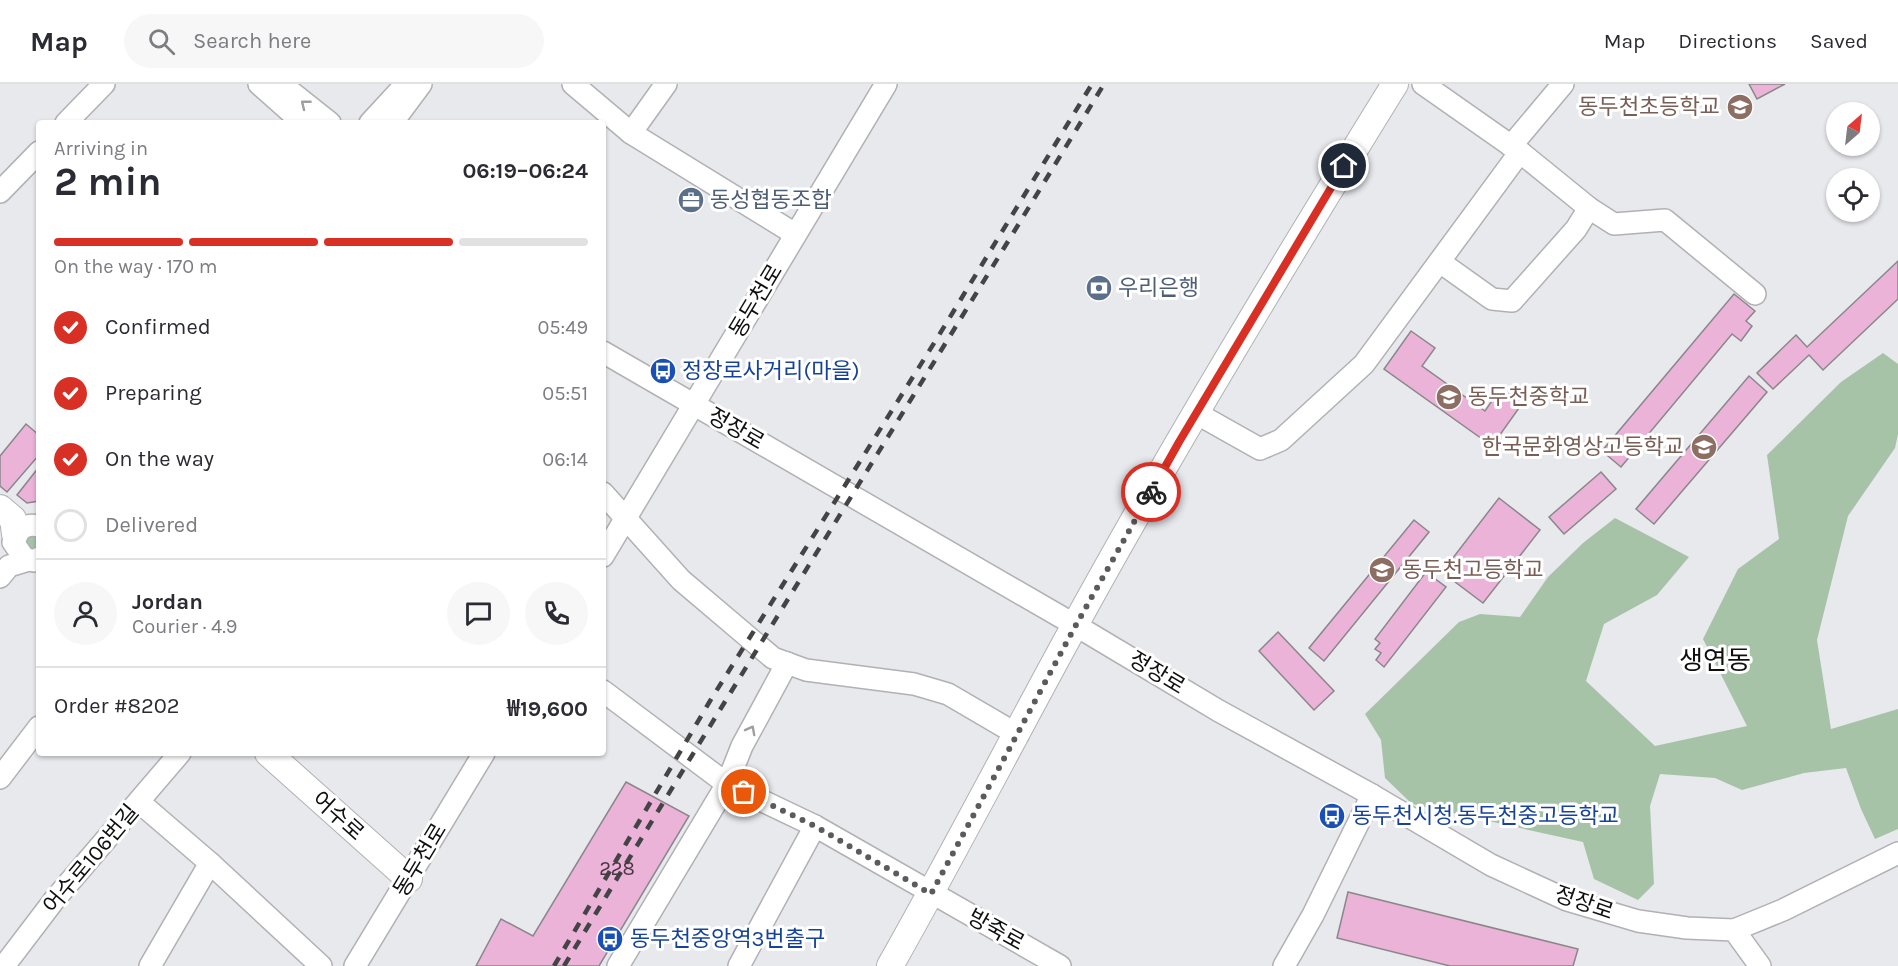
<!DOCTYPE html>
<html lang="en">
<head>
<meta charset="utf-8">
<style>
  body { margin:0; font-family:Karla,"Noto Sans KR",sans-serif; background:#f7f7f7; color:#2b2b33; height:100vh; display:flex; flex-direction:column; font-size:22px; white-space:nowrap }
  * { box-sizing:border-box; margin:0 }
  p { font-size:20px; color:#7c7c81 }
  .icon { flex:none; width:33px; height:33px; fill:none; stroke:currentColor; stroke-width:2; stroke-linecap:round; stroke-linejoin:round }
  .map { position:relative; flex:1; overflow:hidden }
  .panel { position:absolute; left:36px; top:36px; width:570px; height:636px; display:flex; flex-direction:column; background:#fff; border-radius:6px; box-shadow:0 2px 4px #0004 }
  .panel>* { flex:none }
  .needle { width:39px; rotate:28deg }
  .tools { position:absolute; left:1826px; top:18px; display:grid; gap:12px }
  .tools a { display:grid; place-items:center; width:54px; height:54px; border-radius:50%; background:#fff; box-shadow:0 2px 4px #0004; font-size:30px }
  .pin { position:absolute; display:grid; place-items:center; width:51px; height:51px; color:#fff; margin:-26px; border:3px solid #fff; border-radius:50%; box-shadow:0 2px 6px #0007 }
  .courier { position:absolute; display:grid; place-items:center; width:60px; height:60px; margin:-30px; border:4px solid #d93025; border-radius:50%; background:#fff; color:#222; box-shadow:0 2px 8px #0007 }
  .headline em { font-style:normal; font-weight:700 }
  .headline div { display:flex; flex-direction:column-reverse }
  .headline { display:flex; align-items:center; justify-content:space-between; height:102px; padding:0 18px }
  h1 { font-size:39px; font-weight:700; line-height:45px }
  .bar { display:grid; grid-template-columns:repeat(4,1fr); gap:9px 6px; align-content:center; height:72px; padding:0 18px }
  .bar i { height:8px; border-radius:4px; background:#e1e1e2 }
  .bar .current { background:#d93025 }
  .bar p { grid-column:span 4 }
  .line { display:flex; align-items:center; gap:15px; padding:0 18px; border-top:2px solid #e1e1e2 }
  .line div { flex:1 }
  .round { display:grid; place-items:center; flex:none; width:63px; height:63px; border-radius:32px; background:#f7f7f7 }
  ol { padding:0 18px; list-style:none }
  li { display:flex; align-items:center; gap:18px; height:66px }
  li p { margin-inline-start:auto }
  li .icon { padding:6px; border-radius:50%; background:#d93025; color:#fff; stroke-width:4 }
  li:last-child { color:#7c7c81 }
  li i { width:33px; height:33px; border:3px solid #e1e1e2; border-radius:50% }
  header { display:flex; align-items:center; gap:36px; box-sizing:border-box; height:84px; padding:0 30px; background:#fff; border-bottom:2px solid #e1e1e2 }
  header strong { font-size:28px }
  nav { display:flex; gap:33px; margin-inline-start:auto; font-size:21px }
  .search { width:420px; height:54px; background:#f7f7f7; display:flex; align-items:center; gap:15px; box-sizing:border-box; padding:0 21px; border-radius:33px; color:#7c7c81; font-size:22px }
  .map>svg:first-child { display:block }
</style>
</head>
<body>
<header>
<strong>Map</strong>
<div class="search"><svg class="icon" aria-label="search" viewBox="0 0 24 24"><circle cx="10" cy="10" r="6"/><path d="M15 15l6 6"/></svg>Search here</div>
<nav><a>Map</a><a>Directions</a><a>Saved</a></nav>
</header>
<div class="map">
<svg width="1898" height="882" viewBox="0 0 1898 882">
  <rect width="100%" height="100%" fill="#e8e9ed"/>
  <g fill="#a6c3a8">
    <polygon points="1883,269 1898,280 1898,350 1895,364 1848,432 1817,556 1831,645 1898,625 1898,745 1875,755 1861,725 1846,684 1804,689 1742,706 1715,694 1660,690 1650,722 1654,800 1638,816 1594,795 1583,758 1412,720 1385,694 1381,656 1365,630 1459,538 1480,530 1520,533 1548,493 1583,459 1615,434 1689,473 1657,511 1604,540 1586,597 1655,662 1747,642 1703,555 1738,485 1779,455 1767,371 1841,298"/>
    <polygon points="39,446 39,472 17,456"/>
  </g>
  <g fill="#ecb3d9" stroke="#8a8789" stroke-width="1.5">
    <polygon points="1749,0 1785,0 1757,15"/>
    <polygon points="1898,177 1898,215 1823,286 1809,271 1773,305 1757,289 1796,251 1807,263"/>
    <polygon points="1734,210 1755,227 1746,237 1752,242 1741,257 1732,250 1621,383 1602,367"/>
    <polygon points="1411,247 1435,264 1422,282 1485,327 1502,302 1524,317 1492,362 1384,285"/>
    <polygon points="1749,292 1767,308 1654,440 1636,425"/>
    <polygon points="26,340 39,351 39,371 7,408 0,402 0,372"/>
    <polygon points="39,383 39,417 27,419 17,411"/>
    <polygon points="1601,388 1616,405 1564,450 1549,433"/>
    <polygon points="1499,414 1540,446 1483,519 1442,488"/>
    <polygon points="1414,436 1429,448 1324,577 1309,564"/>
    <polygon points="1426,488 1446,503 1384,583 1376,576 1381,569 1375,565 1380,559 1375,555"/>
    <polygon points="1278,548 1334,607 1314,626 1259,567"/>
    <polygon points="626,698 689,732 599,882 476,882 501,835 533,852"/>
    <polygon points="1348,808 1578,865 1573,882 1450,882 1337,854"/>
  </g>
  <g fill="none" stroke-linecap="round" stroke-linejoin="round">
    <defs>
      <g id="minor">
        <polyline points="259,0 303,39"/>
        <polyline points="281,0 330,39"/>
        <polyline points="573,0 631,49 795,150"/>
        <polyline points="66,39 104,0"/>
        <polyline points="370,39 406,0"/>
        <polyline points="392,39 421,0"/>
        <polyline points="631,49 666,0"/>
        <polyline points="1511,62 1563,0"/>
        <polyline points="1520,68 1589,124 1614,140 1665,136 1755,210"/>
        <polyline points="0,108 39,68"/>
        <polyline points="1440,178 1492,215 1512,217 1576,145 1589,124"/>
        <polyline points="603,268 1075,541 1219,627 1372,711 1491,781 1567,816 1638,837 1687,844 1734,846 1760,882"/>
        <polyline points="1196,329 1260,365 1281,356 1364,280 1520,68 1423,0"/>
        <polyline points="603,409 681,496 773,574 806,586 914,600 948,610 1018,651"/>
        <path d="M39 442C26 439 17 445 13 458L24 474 34 477 39 474"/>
        <polyline points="603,472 886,0"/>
        <polyline points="0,493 9,482 29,476"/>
        <polyline points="603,607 727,700 742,662 787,579"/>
        <polyline points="0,694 39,643"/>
        <polyline points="139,718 210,779 321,882"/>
        <polyline points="1734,846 1783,826 1898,769"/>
        <polyline points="4,882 55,815 180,669"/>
        <polyline points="150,882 210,779"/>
        <polyline points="355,882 484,669"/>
        <polyline points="618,882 727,700 815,742 1060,882"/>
        <polyline points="739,882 815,742"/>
        <polyline points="1284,882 1313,831 1372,711"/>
      </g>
      <g id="major">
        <polyline points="0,424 13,435 15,450"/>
        <polyline points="268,669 409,795"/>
        <path d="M890 882C954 769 1013 654 1075 541 1176 357 1285 178 1395 0"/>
      </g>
    </defs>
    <use href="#minor" stroke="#b1b1b5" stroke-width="24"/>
    <use href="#major" stroke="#b1b1b5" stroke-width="28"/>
    <use href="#minor" stroke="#fff" stroke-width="21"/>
    <use href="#major" stroke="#fff" stroke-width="26"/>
    <g stroke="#444446" stroke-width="4.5" stroke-dasharray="10 10" stroke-linecap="butt">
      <polyline points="554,882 710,617 936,256 1092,0"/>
      <path d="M564 882C742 587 925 295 1104 0"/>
    </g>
  </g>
  <defs><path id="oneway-chevron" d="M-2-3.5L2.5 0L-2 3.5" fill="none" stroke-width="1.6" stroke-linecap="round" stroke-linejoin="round" transform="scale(1.5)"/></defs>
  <g stroke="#9f9f9f">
    <use href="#oneway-chevron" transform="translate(305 20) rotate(-141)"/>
    <use href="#oneway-chevron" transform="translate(751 646) rotate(-62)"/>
  </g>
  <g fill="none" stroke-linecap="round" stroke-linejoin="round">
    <polyline stroke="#5b5b5d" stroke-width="6" stroke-dasharray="0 10.8" points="744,708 815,742 931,810 1076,541 1151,408"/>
    <polyline stroke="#d93025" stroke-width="8" points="1151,408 1179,358 1344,82"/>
  </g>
  <defs>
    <symbol id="school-disc" viewBox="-11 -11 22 22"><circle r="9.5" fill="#8d6e63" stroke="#fff"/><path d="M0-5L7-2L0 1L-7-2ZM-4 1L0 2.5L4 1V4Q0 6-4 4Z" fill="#fff"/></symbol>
    <symbol id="office-disc" viewBox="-11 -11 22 22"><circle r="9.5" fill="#5c6f8a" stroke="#fff"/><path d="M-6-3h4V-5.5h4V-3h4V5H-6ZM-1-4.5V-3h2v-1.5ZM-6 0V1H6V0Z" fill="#fff"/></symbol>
    <symbol id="bank-disc" viewBox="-11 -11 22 22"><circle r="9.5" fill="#5c6f8a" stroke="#fff"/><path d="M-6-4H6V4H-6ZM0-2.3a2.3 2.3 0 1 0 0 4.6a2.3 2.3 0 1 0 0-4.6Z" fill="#fff"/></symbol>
    <symbol id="bus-disc" viewBox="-11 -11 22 22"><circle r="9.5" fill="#1a4fb4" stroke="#fff"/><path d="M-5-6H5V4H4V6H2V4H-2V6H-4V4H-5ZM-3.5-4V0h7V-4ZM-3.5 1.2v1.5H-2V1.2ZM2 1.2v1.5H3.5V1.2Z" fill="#fff"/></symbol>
  </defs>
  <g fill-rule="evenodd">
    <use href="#school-disc" x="1725" y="8" width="30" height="30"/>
    <use href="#office-disc" x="676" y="101" width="30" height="30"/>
    <use href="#bank-disc" x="1084" y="189" width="30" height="30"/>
    <use href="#bus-disc" x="648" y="272" width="30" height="30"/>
    <use href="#school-disc" x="1434" y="298" width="30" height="30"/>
    <use href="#school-disc" x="1689" y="348" width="30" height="30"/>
    <use href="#school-disc" x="1367" y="471" width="30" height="30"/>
    <use href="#bus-disc" x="1317" y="717" width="30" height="30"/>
    <use href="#bus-disc" x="595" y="840" width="30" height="30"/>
  </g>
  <g text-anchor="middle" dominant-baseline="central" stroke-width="6" stroke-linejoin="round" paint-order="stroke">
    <g font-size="20" fill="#463842">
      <text x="617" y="784">228</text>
    </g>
    <g font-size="22" fill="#785e54" stroke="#fff" text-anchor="end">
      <text x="1720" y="23">동두천초등학교</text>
      <text x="1468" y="313" text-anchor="start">동두천중학교</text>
      <text x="1684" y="363">한국문화영상고등학교</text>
      <text x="1402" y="486" text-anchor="start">동두천고등학교</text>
    </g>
    <g font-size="22" fill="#4e5e75" stroke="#fff" text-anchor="start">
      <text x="710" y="116">동성협동조합</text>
      <text x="1118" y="204">우리은행</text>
    </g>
    <g font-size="22" fill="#0f0f10" stroke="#fff">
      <text transform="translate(756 217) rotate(-59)">동두천로</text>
      <text transform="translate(736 345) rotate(30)">정장로</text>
      <text transform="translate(1157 589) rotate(31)">정장로</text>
      <text transform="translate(338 732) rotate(42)">어수로</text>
      <text transform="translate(91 775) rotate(-50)">어수로106번길</text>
      <text transform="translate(420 776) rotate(-59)">동두천로</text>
      <text transform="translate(1584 819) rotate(19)">정장로</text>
      <text transform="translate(996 846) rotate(29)">방죽로</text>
    </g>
    <g font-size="22" fill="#164399" stroke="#fff" text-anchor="start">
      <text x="682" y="287">정장로사거리(마을)</text>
      <text x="1352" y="732">동두천시청.동두천중고등학교</text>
      <text x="630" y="855">동두천중앙역3번출구</text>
    </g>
    <g font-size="26" fill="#0f0f10" stroke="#fff">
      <text x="1715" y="576">생연동</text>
    </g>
  </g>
</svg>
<div class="tools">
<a><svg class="needle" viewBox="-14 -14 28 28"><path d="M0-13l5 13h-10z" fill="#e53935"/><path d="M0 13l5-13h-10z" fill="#7c7c81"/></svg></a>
<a><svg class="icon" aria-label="locate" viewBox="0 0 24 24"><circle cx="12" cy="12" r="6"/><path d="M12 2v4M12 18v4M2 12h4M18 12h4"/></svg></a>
</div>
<div class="pin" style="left:744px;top:708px;background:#ea580c"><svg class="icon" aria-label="bag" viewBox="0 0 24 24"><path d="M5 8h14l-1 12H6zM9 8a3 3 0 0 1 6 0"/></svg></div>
<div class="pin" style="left:1344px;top:82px;background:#1f2937"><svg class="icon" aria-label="home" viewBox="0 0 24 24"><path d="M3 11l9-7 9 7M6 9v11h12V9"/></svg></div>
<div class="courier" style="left:1151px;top:408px"><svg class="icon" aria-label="bike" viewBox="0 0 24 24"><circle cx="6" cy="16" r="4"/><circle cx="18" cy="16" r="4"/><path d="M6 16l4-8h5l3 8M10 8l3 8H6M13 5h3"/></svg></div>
<section class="panel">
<div class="headline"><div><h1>2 min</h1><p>Arriving in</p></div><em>06:19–06:24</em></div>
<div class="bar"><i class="current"></i><i class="current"></i><i class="current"></i><i></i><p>On the way · 170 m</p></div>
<ol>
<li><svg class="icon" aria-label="check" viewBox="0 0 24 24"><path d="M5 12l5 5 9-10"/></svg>Confirmed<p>05:49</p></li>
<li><svg class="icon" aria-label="check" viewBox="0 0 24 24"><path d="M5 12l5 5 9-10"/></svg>Preparing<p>05:51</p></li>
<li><svg class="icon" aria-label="check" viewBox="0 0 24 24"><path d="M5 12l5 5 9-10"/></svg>On the way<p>06:14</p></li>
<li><i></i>Delivered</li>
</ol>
<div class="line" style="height:108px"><a class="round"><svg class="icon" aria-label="person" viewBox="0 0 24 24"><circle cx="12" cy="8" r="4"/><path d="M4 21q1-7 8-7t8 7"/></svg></a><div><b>Jordan</b><p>Courier · 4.9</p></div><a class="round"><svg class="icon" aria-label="chat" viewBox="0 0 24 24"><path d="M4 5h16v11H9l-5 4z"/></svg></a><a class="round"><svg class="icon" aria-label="phone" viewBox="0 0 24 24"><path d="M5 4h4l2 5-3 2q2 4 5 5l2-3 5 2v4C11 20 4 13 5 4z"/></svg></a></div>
<div class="line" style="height:78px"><div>Order #8202</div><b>₩19,600</b></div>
</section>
</div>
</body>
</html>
